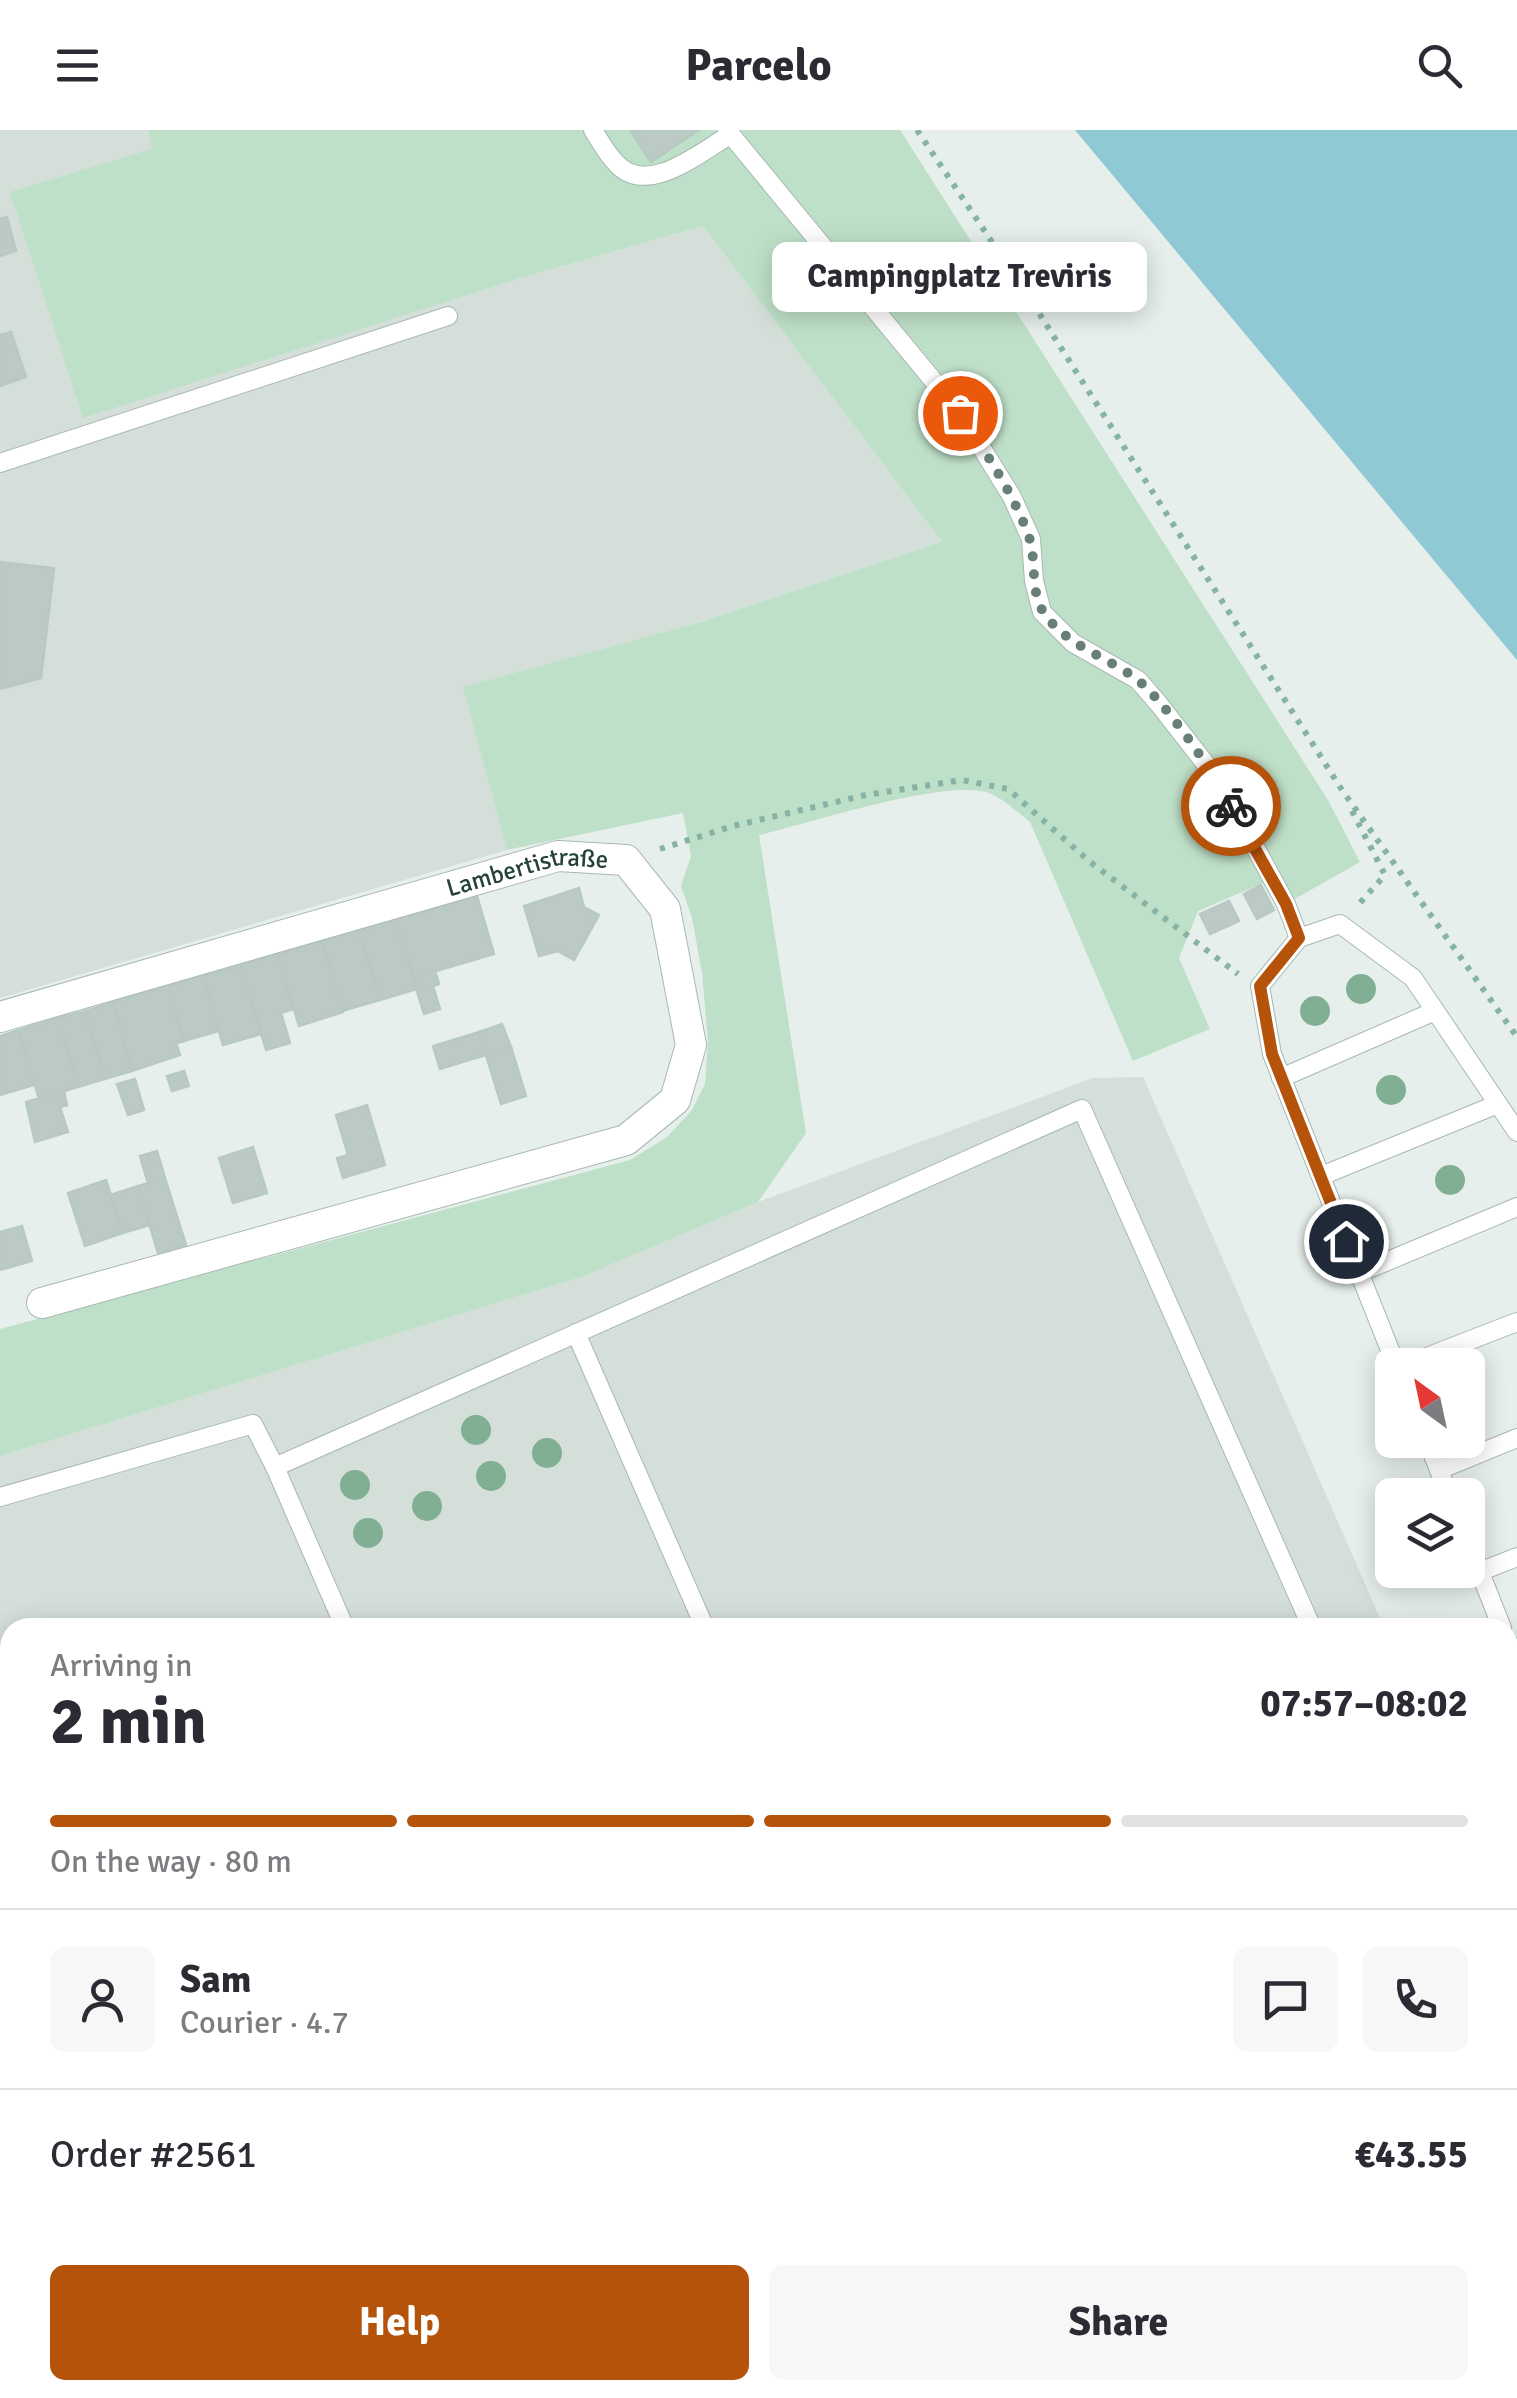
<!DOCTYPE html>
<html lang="en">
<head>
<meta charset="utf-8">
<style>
  body { margin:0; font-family:Signika,sans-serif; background:#f7f7f7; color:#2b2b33; height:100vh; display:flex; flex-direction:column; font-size:38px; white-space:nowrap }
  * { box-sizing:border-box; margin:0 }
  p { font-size:32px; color:#7c7c81 }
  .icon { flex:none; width:55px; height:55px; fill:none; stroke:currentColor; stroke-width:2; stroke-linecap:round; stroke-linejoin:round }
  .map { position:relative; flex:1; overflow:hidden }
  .sheet { position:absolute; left:0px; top:1488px; width:1518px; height:782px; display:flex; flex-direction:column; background:#fff; border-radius:30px 30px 0 0; box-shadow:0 5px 25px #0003 }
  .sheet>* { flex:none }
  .needle { width:65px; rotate:327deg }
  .tools { position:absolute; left:1375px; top:1218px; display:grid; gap:20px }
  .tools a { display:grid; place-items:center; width:110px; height:110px; border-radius:15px; background:#fff; box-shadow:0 5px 25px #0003; font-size:50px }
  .pin { position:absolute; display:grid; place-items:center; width:85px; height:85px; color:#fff; margin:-42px; border:5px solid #fff; border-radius:50%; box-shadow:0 2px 10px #0007 }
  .courier { position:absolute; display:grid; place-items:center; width:100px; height:100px; margin:-50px; border:8px solid #b45309; border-radius:50%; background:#fff; color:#222; box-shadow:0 2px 12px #0007 }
  .bubble { position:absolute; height:70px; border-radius:15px; background:#fff; box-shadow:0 5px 25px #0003; font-size:32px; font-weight:700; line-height:70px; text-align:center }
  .summary em { font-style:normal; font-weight:700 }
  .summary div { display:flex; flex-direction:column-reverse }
  .summary { display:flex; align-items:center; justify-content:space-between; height:170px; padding:0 50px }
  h1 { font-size:65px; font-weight:700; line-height:75px }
  .bar { display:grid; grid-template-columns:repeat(4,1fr); gap:15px 10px; align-content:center; height:120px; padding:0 50px }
  .bar i { height:12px; border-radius:8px; background:#e1e1e2 }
  .bar .selected { background:#b45309 }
  .bar p { grid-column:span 4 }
  .line { display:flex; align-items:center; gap:25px; padding:0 50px; border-top:2px solid #e1e1e2 }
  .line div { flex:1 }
  .round { display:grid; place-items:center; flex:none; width:105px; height:105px; border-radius:15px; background:#f7f7f7 }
  .primary-button { display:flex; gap:20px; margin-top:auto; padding:20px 50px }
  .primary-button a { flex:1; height:115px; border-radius:15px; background:#b45309; color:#fff; font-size:40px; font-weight:700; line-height:115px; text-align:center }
  .primary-button a+a { background:#f7f7f7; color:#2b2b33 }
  header { display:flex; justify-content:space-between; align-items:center; height:130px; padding:0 50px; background:#fff; font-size:45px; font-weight:700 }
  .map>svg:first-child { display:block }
</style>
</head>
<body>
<header><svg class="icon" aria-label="menu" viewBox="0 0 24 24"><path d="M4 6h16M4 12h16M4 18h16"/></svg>Parcelo<svg class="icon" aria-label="search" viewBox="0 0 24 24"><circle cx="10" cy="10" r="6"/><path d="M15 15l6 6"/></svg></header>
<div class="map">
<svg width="1517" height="2268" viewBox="0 0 1517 2268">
  <rect width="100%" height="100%" fill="#e6efeb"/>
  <g fill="#d4dfda">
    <polygon points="0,0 148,0 153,19 514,150 703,96 942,412 701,492 464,557 507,720 0,868"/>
    <polygon points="1143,947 1384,1497 10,1498 10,2207 0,2198 0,1326 584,1146 758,1072 1093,948"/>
    <polygon points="1508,1833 1517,1854 1517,1943 1508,1947"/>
    <polygon points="71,2260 909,2260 903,2268 80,2268"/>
  </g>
  <g fill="#bfe0c8">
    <path d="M148 0H900L1328 670 1360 732 1279 778 1263 753 1198 781 1179 828 1210 899 1133 931 1030 692C1017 682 1002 667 986 662 940 650 810 693 759 705L806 1003 758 1072 584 1146 0 1326V1199L630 1030 667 1007 692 980 705 954 708 910 702 843 692 788 681 756 691 726 683 683 507 720 463 557 701 492 942 412 703 96 514 150 83 288 10 62 152 19Z"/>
    <polygon points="1517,2176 1517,2268 1420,2268 1421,2260 1508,2260 1508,2178"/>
    <polygon points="1177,2260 1290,2260 1289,2268 1186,2268"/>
  </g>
  <polygon fill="#8ec9d4" points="1075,0 1517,0 1517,530"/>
  <g fill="#bbcac4" stroke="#b8c9c2" stroke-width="2.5">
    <polygon points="630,0 699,0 651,32"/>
    <polygon points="7,87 16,121 0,126 0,89"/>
    <polygon points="11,202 26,247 0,256 0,205"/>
    <polygon points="0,432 54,438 41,548 0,559"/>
    <polygon points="1261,755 1274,780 1257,789 1244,764"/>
    <polygon points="579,758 584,777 599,785 574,830 558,821 539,826 524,776"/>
    <polygon points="477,766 494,824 413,848 396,789"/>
    <polygon points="1229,771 1239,791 1210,804 1200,784"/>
    <polygon points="396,789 417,859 380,870 359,800"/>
    <polygon points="359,800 380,870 342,881 322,811"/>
    <polygon points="322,811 343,882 299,896 277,824"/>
    <polygon points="277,824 293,879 281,883 290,913 266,920 241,835"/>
    <polygon points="241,835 261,904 223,915 203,846"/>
    <polygon points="435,841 439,854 433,856 440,879 424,884 413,848"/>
    <polygon points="203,846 219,901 184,911 168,856"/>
    <polygon points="168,856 184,911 176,913 180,925 132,941 113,872"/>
    <polygon points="113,872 132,941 105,949 85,881"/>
    <polygon points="85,881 105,949 78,957 58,888"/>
    <polygon points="58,888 78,957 39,969 18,900"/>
    <polygon points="502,894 511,917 486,925 479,902"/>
    <polygon points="18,900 34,955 0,965 0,906"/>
    <polygon points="479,902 486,925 440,939 433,916"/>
    <polygon points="511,917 526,966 501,974 486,925"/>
    <polygon points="184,941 189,956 172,961 167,946"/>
    <polygon points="135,949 144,980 128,985 117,954"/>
    <polygon points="64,961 67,975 60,977 68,1002 35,1012 26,972"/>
    <polygon points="367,975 385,1035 343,1048 337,1028 348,1025 336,985"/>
    <polygon points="253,1017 267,1063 233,1073 219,1028"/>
    <polygon points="157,1021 165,1048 148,1053 140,1026"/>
    <polygon points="165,1048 186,1115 158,1123 138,1056"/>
    <polygon points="106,1050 123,1103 85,1116 68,1063"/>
    <polygon points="138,1056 150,1095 123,1103 110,1065"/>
    <polygon points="22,1096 32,1131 0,1140 0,1102"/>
    <polygon points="307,2260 388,2260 370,2268 310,2268"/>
    <polygon points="672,2260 699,2260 703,2268 655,2268"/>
    <polygon points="768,2260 820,2260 804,2268 772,2268"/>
  </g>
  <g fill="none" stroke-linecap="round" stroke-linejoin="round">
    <defs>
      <g id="service">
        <path d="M593 0C600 11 607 24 616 33 647 68 700 22 730 5"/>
        <polyline points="727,0 960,283 1012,367 1031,409 1034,451 1042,482 1073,513 1138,550 1158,573 1219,651 1286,774 1299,808"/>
        <polyline points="0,333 448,186"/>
        <polyline points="1281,948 1435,881"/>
        <polyline points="1321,1046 1498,974"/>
        <polyline points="1359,1143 1517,1077"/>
        <polyline points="576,1203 705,1498"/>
        <polyline points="1396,1235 1272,924 1260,856 1299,808 1340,794 1413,848 1517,1002"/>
        <polyline points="1406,1235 1517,1192"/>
        <polyline points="1427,1310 1449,1365"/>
        <polyline points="275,1337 345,1498"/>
        <polyline points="1439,1340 1517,1308"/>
        <polyline points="0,1367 253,1294 275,1337 1082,979 1312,1498"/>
        <polyline points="1468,1412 1502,1498"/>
        <polyline points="1479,1442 1517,1427"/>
        <polyline points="1508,1512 1517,1535"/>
        <polyline points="1508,1810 1517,1813"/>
        <polyline points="0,2123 10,2142"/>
        <polyline points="152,2260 162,2268"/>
        <polyline points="1028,2260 1035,2268"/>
        <polyline points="494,2268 511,2260"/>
      </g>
      <g id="minor">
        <path id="s1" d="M0 887 558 726 626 730 665 779 691 915 675 970 626 1010 42 1173"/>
      </g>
      <g id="primary">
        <polyline points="1508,2046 1517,2041"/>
        <polyline points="1508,2118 1517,2117"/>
        <polyline points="1305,2268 1306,2260"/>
        <polyline points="1363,2268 1363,2260"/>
      </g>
    </defs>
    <use href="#service" stroke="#a8b8b2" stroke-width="20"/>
    <use href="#minor" stroke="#a8b8b2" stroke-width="32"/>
    <use href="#primary" stroke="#c2cac8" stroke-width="32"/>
    <g stroke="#86b3a5" stroke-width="6" stroke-dasharray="5 8" stroke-linecap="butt">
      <polyline points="917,0 1030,169 1342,660 1517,907"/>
      <polyline points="1352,681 1385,745 1358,775"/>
      <polyline points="660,719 733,696 866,665 962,650 1008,659 1089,731 1238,844"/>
      <polyline points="1508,1983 1517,1979"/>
      <polyline points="1508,2166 1517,2165"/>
      <polyline points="0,2219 10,2228"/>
      <polyline points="46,2260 55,2268"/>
      <polyline points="946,2268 951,2260"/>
      <polyline points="1410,2268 1411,2260"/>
    </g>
    <use href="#service" stroke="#fff" stroke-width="18"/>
    <use href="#minor" stroke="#fff" stroke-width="30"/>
    <use href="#primary" stroke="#6aa596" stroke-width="30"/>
  </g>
  <g fill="#80af93">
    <circle cx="1361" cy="859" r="15"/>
    <circle cx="1315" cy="881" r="15"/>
    <circle cx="1391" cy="960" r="15"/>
    <circle cx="1450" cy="1050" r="15"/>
    <circle cx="476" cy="1300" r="15"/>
    <circle cx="547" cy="1323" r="15"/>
    <circle cx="491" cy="1346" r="15"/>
    <circle cx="355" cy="1355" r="15"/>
    <circle cx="427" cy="1376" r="15"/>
    <circle cx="368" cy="1403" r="15"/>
  </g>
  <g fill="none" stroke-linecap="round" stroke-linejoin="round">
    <path stroke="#687f78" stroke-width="10" stroke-dasharray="0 18" d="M960 283C985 322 1012 361 1028 404 1038 430 1028 462 1046 486 1069 516 1104 526 1134 547 1163 568 1214 643 1231 676"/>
    <polyline stroke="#b45309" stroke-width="12" points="1231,676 1286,774 1299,808 1260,856 1272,924 1346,1111"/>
  </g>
  <g text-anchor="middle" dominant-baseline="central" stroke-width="8" stroke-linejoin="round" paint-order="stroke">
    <g font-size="25" fill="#24423a" stroke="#f7fbf9">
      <text stroke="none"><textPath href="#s1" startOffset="548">Lambertistraße</textPath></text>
    </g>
  </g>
</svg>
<div class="tools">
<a><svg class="needle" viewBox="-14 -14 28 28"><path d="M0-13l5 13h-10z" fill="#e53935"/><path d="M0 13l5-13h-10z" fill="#7c7c81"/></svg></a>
<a><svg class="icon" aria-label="layers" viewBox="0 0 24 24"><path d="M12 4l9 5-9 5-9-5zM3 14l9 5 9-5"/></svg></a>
</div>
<div class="pin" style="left:960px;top:283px;background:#ea580c"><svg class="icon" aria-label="bag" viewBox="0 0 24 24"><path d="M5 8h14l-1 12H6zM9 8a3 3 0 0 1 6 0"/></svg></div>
<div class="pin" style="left:1346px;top:1111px;background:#1f2937"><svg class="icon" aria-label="home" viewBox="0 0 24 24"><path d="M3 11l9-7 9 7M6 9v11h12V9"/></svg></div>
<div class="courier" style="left:1231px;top:676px"><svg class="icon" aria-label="bike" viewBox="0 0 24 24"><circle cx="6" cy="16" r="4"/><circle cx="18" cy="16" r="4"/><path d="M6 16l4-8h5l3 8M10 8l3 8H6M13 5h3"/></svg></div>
<div class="bubble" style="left:772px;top:112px;width:375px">Campingplatz Treviris</div>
<section class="sheet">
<div class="summary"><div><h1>2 min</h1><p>Arriving in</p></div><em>07:57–08:02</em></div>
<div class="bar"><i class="selected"></i><i class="selected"></i><i class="selected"></i><i></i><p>On the way · 80 m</p></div>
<div class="line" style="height:180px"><a class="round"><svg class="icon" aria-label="person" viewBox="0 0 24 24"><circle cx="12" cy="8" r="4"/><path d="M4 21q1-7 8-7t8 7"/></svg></a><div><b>Sam</b><p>Courier · 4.7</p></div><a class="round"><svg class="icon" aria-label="chat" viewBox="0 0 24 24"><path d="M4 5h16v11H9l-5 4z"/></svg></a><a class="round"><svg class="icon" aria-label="phone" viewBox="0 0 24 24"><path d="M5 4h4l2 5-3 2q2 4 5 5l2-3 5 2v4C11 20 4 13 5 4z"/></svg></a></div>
<div class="line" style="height:130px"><div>Order #2561</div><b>€43.55</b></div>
<div class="primary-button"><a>Help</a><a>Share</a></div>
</section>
</div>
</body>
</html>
